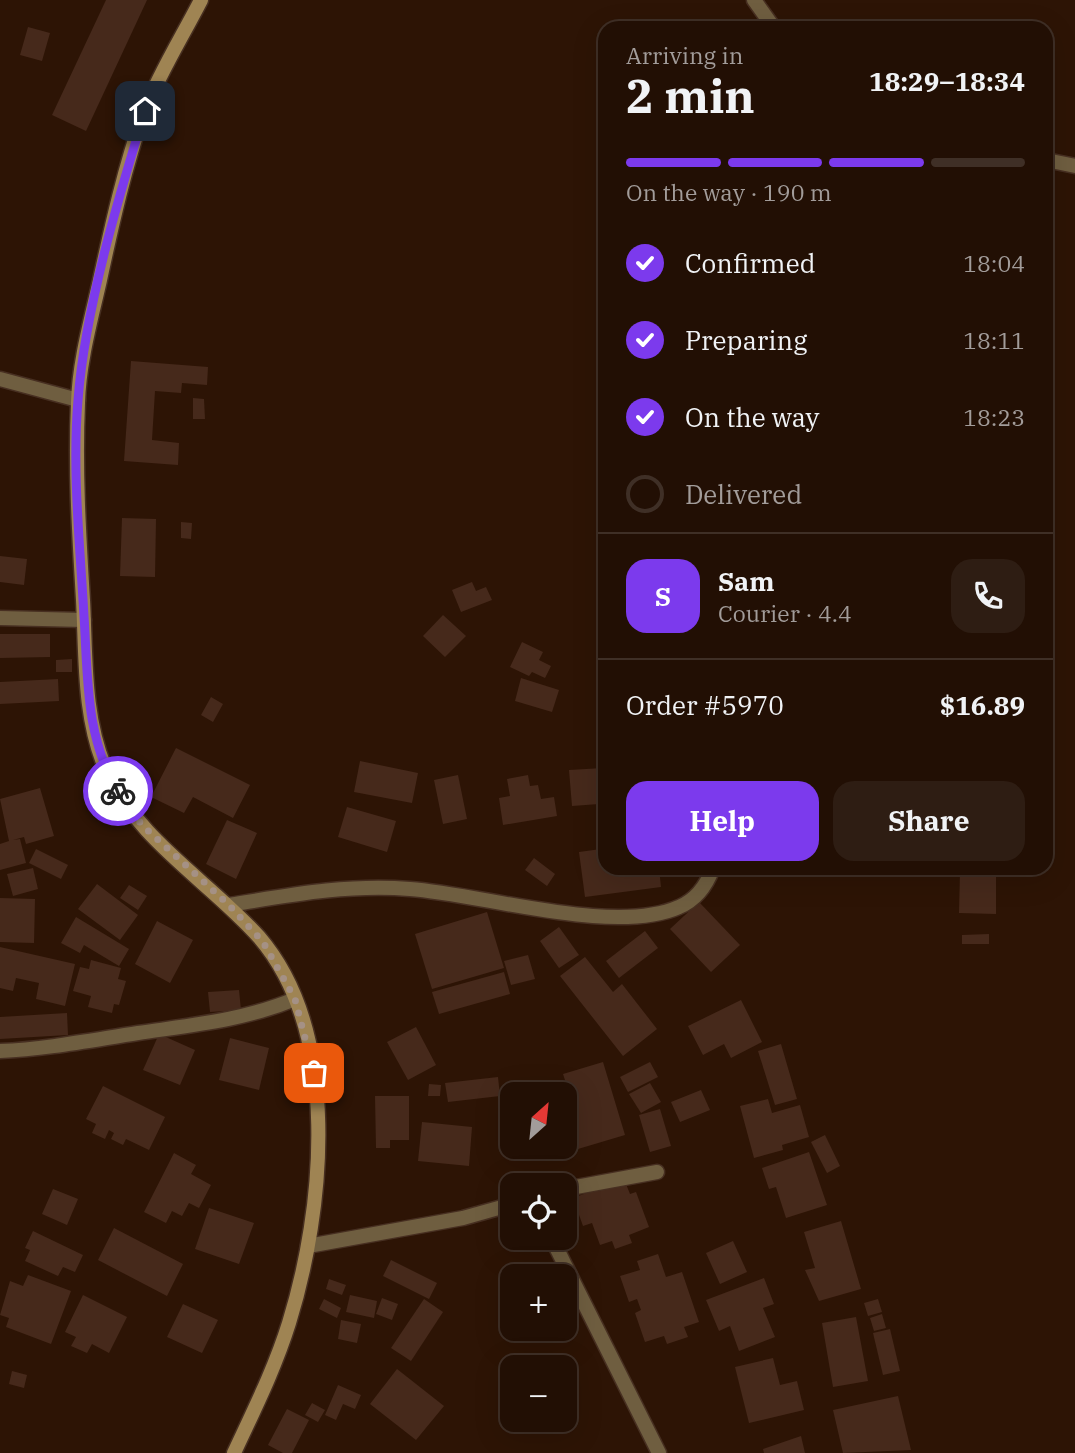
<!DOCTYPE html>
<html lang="en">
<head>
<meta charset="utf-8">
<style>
  body { margin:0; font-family:"IBM Plex Serif",serif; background:#2e1d13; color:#f1f3f6; height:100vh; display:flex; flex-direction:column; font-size:26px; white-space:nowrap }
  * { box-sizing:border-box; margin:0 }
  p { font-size:23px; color:#a29c9a }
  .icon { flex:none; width:38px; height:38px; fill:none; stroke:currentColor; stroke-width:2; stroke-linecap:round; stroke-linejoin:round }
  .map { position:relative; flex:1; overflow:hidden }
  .side { position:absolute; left:598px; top:21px; width:455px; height:854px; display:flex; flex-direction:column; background:#220f04; border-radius:21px; box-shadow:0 7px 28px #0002,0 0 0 2px #3f2f26 }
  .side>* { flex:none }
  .needle { width:46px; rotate:27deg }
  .buttons { position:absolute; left:500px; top:1082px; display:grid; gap:14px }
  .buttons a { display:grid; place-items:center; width:77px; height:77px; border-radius:14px; background:#220f04; box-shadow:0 7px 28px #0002,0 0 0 2px #3f2f26; font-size:35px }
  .pin { position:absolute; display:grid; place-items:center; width:60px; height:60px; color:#fff; margin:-30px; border-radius:14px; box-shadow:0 4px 10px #0006 }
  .courier { position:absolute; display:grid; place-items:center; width:70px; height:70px; margin:-35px; border:5px solid #7c3aed; border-radius:50%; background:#fff; color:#222; box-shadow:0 2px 9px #0007 }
  .head em { font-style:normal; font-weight:700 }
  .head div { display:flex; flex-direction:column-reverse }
  .head { display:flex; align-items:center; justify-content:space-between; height:119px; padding:0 28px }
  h1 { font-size:46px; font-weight:700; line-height:52px }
  .bar { display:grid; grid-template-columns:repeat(4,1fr); gap:10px 7px; align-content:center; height:84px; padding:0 28px }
  .bar i { height:9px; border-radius:5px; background:#3f2f26 }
  .bar .selected { background:#7c3aed }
  .bar p { grid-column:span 4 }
  .line { display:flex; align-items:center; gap:18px; padding:0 28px; border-top:2px solid #3f2f26 }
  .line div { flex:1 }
  .round { display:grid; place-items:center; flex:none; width:74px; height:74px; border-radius:21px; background:#2e1d13 }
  ol { padding:0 28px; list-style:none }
  li { display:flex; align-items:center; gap:21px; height:77px }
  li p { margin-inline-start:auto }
  li .icon { padding:7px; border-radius:50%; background:#7c3aed; color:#fff; stroke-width:4 }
  li:last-child { color:#a29c9a }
  li i { width:38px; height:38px; border:4px solid #3f2f26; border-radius:50% }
  .primary-button { display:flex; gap:14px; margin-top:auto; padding:14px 28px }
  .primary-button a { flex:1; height:80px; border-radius:21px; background:#7c3aed; color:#fff; font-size:28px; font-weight:700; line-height:80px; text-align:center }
  .primary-button a+a { background:#2e1d13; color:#f1f3f6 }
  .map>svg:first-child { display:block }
</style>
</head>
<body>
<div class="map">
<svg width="1075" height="1453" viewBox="0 0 1075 1453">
  <rect width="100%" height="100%" fill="#2d1405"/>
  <g fill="#46291b">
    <polygon points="106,0 147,0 86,131 52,115"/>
    <polygon points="28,27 50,33 42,61 20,55"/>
    <polygon points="131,361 208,367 207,385 182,383 181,393 155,391 152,440 179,443 178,465 124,461"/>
    <polygon points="193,398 204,399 205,419 193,419"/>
    <polygon points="122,518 156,519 155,577 120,576"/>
    <polygon points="181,522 192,523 191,539 181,538"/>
    <polygon points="0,556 27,559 24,585 0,582"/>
    <polygon points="472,582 476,591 486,587 492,600 461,612 452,590"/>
    <polygon points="443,615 466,636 445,657 423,636"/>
    <polygon points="0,634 50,634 50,657 0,658"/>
    <polygon points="522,642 543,652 539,660 551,666 545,678 532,672 529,676 510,667"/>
    <polygon points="72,659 72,672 56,672 56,660"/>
    <polygon points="521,678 559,690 552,712 515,701"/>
    <polygon points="58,679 59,701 0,704 0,682"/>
    <polygon points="211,697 223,704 213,722 201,715"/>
    <polygon points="176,748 250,785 233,818 193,797 184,813 151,797"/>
    <polygon points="360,761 418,773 412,803 354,792"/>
    <polygon points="603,768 605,791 598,792 599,804 572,806 569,770"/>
    <polygon points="458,775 467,819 443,824 434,780"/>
    <polygon points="528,775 530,786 538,785 541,799 554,797 557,816 503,825 499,798 510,796 507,779"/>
    <polygon points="40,788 54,836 26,844 24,837 13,840 20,839 26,863 0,870 0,844 9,841 0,799"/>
    <polygon points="347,807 396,821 387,852 338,837"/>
    <polygon points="227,820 257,833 236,879 206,864"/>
    <polygon points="36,849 68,865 61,879 29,863"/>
    <polygon points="601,849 602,856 606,856 606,868 659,868 661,887 585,897 579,852"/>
    <polygon points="534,858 555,874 547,886 525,870"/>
    <polygon points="33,868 38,889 13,896 7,874"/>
    <polygon points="960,872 996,872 996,914 959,913"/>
    <polygon points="97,884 138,915 120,940 78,909"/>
    <polygon points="129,885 147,896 138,910 120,898"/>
    <polygon points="0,898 35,899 34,943 0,942"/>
    <polygon points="699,902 740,945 711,972 670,929"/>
    <polygon points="487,912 504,968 432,989 415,934"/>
    <polygon points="76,917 129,949 119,966 84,945 80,953 61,943"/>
    <polygon points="157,921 193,940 170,983 135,964"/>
    <polygon points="559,927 579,955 559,968 540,941"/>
    <polygon points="645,931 658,948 619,978 606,961"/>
    <polygon points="989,934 989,944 962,944 962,935"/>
    <polygon points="0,947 75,964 65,1006 36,999 39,983 16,978 13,991 0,988"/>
    <polygon points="528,955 535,979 511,985 504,961"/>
    <polygon points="585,957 613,992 622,984 657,1029 623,1056 560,976"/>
    <polygon points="91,960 121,968 118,979 126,981 119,1005 114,1004 112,1013 88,1007 91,996 73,991 80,967 89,969"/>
    <polygon points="504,972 510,994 439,1014 432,992"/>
    <polygon points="239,990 241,1010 210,1012 208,992"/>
    <polygon points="741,1000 762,1042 731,1058 724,1044 703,1055 688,1026"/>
    <polygon points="67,1013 68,1035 0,1039 0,1017"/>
    <polygon points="416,1027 436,1065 408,1080 387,1042"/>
    <polygon points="159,1034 195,1050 180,1085 143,1070"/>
    <polygon points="230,1038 269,1048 259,1090 219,1080"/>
    <polygon points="781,1044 797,1099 775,1105 758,1051"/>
    <polygon points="603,1062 625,1135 578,1149 569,1115 576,1114 563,1074"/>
    <polygon points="650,1062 658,1077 628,1092 620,1077"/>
    <polygon points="498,1077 500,1096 448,1102 445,1083"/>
    <polygon points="650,1083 661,1102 641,1113 629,1094"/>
    <polygon points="429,1084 441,1085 440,1096 428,1096"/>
    <polygon points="103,1086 165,1117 149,1150 126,1139 123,1145 111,1139 114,1133 109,1130 105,1139 92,1133 96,1124 86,1119"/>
    <polygon points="701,1090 710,1110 680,1122 671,1102"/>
    <polygon points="375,1096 409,1096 409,1140 390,1140 390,1148 376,1148"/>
    <polygon points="768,1099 772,1113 800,1105 809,1137 782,1145 783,1150 754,1158 740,1106"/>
    <polygon points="660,1109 671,1146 650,1152 639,1115"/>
    <polygon points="422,1122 472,1127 469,1166 418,1161"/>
    <polygon points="825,1135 840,1166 827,1173 811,1142"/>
    <polygon points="809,1152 827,1205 786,1218 776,1187 769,1189 762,1168"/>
    <polygon points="174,1153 196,1165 191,1174 211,1185 199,1208 189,1203 182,1216 172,1211 166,1223 144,1212"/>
    <polygon points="624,1179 630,1194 636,1192 649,1227 629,1235 632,1243 615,1249 612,1241 600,1245 592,1223 583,1226 573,1198"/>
    <polygon points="53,1189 78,1199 67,1225 42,1214"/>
    <polygon points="209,1208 254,1223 239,1264 195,1249"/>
    <polygon points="841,1221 861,1289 819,1301 805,1270 815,1268 804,1232"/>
    <polygon points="114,1228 183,1264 167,1296 98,1260"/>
    <polygon points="33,1231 83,1255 75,1272 63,1267 58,1276 25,1261 30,1250 25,1248"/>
    <polygon points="733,1241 747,1272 720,1284 706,1253"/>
    <polygon points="658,1254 666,1277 682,1272 699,1322 684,1327 688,1337 667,1344 664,1336 645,1342 635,1313 641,1310 637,1299 629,1302 620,1276 640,1270 637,1261"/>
    <polygon points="391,1260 437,1283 429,1299 383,1276"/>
    <polygon points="28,1275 71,1291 51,1344 6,1327 9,1318 0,1315 10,1281 23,1286"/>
    <polygon points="764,1278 774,1304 763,1308 775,1337 739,1351 730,1326 719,1331 706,1300"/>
    <polygon points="329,1279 346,1285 342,1295 326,1289"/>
    <polygon points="83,1295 127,1317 109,1353 92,1344 87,1353 71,1346 76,1337 65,1332"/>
    <polygon points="350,1295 377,1301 374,1318 346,1312"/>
    <polygon points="382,1298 398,1304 392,1320 376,1314"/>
    <polygon points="324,1299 341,1308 337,1318 319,1309"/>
    <polygon points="424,1299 443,1312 411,1361 391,1348"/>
    <polygon points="878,1299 882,1312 868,1316 864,1303"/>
    <polygon points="183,1304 218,1320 202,1353 167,1337"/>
    <polygon points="882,1314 886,1328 874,1331 870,1318"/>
    <polygon points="856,1317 868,1381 833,1387 822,1323"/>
    <polygon points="341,1320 361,1324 357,1343 338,1339"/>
    <polygon points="890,1329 900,1371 883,1375 873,1333"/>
    <polygon points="773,1358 780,1385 797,1381 804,1410 749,1423 735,1367"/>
    <polygon points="397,1369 444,1406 416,1440 370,1404"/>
    <polygon points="12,1371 27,1375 24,1388 9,1384"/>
    <polygon points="338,1385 361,1395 355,1409 343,1404 336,1420 325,1415"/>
    <polygon points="898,1396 911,1450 843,1453 833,1410"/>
    <polygon points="312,1403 325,1410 318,1422 305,1415"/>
    <polygon points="287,1409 309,1420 292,1453 283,1453 268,1445"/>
    <polygon points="801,1436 805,1453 764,1453 763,1449"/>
  </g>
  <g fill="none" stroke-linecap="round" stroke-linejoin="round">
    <defs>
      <g id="street">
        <polyline points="754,0 774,28"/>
        <polyline points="1046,160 1075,166"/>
        <polyline points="0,379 78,400"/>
        <polyline points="0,618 84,620"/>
        <path d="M229 905C290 895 348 884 410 889 482 894 614 936 679 907 696 900 707 884 713 868"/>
        <path d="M0 1051C47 1049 92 1040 138 1033 192 1025 245 1020 295 999"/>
        <polyline points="565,1189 657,1172"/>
        <polyline points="551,1237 659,1453"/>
        <polyline points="308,1246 463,1218 513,1204"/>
      </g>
      <path id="secondary" d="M201 0C182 37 159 74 144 112 125 166 112 224 100 280 91 320 79 362 78 403 75 469 79 534 83 600 86 656 83 717 106 770 136 839 210 882 259 937 342 1034 324 1210 289 1323 275 1368 254 1410 234 1453"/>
    </defs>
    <use href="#street" stroke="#472f21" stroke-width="17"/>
    <use href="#secondary" stroke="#472f21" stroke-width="17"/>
    <use href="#street" stroke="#6f5e40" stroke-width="14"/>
    <use href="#secondary" stroke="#9f8453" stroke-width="14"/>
  </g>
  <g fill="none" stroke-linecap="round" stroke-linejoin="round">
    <polyline stroke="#a59185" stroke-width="7" stroke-dasharray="0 12.6" points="118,791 142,825 229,905 263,942 295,999 314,1073"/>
    <path stroke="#7c3aed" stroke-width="9" d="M118 791C85 737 88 677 84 616 80 545 72 471 78 400 85 309 118 199 145 111"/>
  </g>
</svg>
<div class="buttons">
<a><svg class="needle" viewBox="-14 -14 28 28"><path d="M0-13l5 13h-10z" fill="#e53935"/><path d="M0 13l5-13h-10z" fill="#a29c9a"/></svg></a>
<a><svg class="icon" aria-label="locate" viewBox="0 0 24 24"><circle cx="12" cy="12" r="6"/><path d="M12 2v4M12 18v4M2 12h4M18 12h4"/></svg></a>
<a>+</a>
<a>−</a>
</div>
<div class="pin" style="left:314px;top:1073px;background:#ea580c"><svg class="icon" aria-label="bag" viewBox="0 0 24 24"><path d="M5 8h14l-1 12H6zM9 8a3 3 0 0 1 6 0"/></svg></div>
<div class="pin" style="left:145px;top:111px;background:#1f2937"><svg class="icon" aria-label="home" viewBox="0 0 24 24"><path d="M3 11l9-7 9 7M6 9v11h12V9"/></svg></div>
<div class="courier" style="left:118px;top:791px"><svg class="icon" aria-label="bike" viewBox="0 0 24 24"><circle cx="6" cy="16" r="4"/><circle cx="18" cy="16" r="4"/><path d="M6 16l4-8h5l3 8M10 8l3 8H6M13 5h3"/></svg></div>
<section class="side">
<div class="head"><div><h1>2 min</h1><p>Arriving in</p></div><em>18:29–18:34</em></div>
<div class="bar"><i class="selected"></i><i class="selected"></i><i class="selected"></i><i></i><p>On the way · 190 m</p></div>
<ol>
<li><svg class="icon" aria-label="check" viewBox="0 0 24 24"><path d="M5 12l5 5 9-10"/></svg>Confirmed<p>18:04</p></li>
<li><svg class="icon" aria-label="check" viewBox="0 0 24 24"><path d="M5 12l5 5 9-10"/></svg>Preparing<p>18:11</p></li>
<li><svg class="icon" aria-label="check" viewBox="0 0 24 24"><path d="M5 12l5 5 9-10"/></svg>On the way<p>18:23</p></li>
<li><i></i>Delivered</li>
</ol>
<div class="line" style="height:126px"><b class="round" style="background:#7c3aed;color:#fff">S</b><div><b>Sam</b><p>Courier · 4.4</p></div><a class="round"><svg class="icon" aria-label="phone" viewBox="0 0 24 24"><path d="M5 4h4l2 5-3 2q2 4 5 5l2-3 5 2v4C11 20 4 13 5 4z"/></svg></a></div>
<div class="line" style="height:91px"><div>Order #5970</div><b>$16.89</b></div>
<div class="primary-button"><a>Help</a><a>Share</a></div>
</section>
</div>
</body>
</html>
